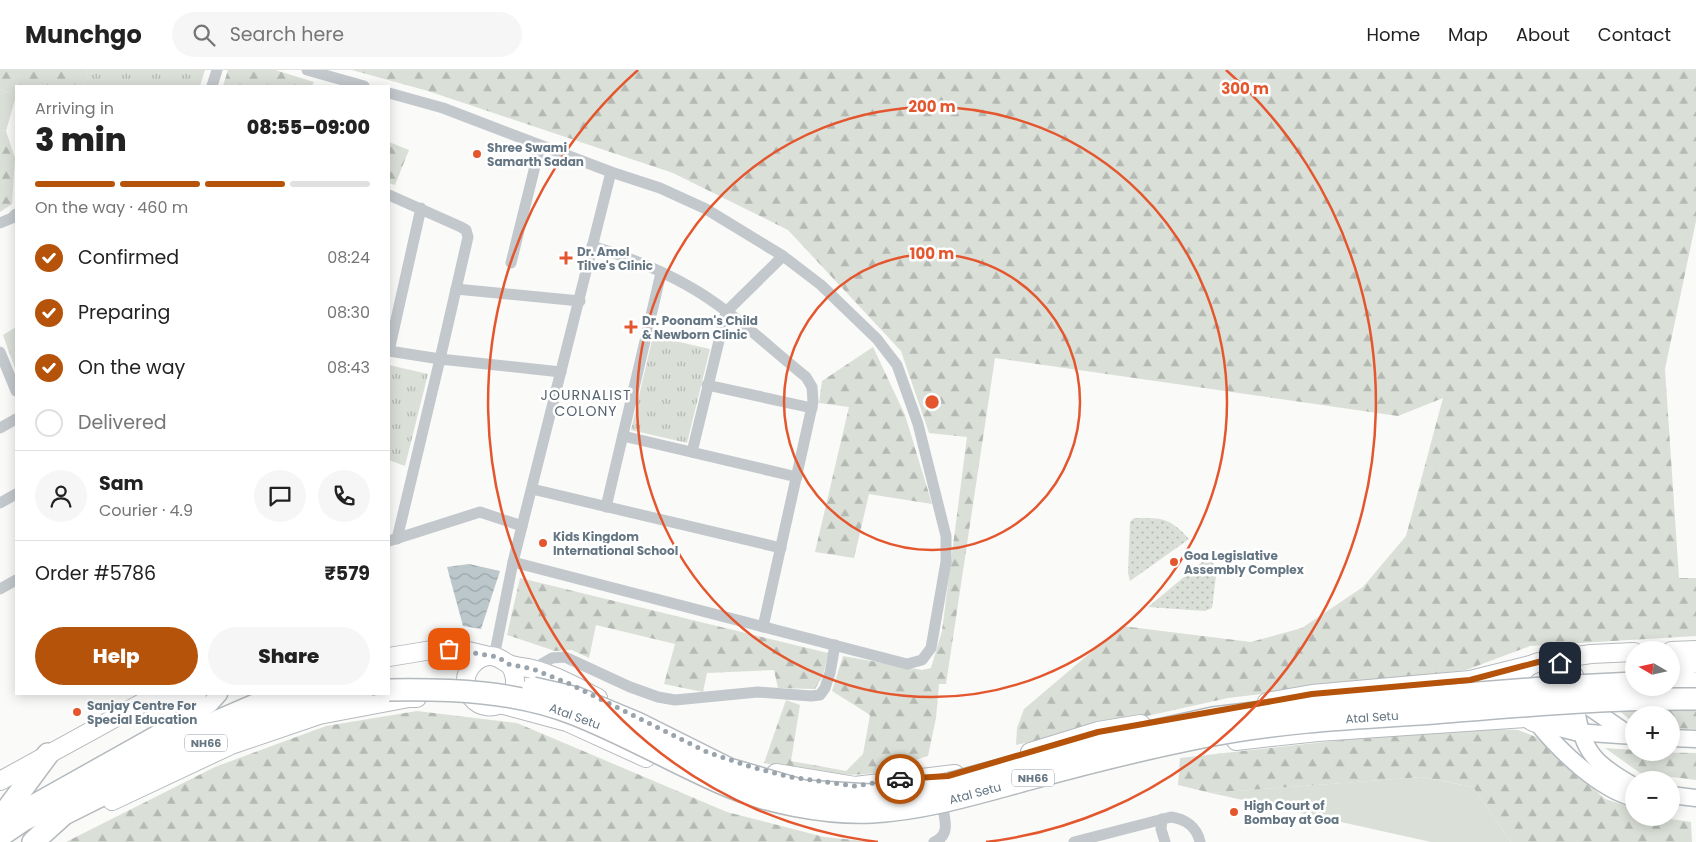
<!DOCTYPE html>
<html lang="en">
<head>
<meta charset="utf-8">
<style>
  body { margin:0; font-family:Poppins,sans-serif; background:#f6f6f6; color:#222; height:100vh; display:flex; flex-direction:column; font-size:19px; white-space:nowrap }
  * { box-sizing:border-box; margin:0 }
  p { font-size:16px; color:#767676 }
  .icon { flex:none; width:28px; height:28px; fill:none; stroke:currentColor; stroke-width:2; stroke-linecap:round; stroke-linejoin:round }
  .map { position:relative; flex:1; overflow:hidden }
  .panel { position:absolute; left:15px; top:15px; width:375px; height:610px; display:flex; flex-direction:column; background:#fff; border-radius:0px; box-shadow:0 2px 12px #0003 }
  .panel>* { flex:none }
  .needle { width:32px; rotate:279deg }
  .buttons { position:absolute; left:1625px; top:571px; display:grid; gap:10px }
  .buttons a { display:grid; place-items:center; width:55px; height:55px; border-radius:50%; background:#fff; box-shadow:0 2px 12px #0003; font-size:25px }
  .pin { position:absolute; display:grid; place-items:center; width:42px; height:42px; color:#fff; margin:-21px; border-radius:10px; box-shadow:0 2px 8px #0006 }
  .courier { position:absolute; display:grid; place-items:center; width:50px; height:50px; margin:-25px; border:4px solid #b45309; border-radius:50%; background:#fff; color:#222; box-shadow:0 1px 6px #0007 }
  .head em { font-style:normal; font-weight:800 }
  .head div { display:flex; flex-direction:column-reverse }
  .head { display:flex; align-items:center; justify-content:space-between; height:85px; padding:0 20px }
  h1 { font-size:32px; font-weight:800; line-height:38px }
  .bar { display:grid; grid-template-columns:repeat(4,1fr); gap:8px 5px; align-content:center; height:60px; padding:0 20px }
  .bar i { height:6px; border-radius:4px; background:#e0e0e0 }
  .bar .current { background:#b45309 }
  .bar p { grid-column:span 4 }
  .line { display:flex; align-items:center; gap:12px; padding:0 20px; border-top:1px solid #e0e0e0 }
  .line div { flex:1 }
  .round { display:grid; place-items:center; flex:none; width:52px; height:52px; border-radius:26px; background:#f6f6f6 }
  ol { padding:0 20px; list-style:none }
  li { display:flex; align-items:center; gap:15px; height:55px }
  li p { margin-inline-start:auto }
  li .icon { padding:5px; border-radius:50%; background:#b45309; color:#fff; stroke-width:4 }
  li:last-child { color:#767676 }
  li i { width:28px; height:28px; border:2px solid #e0e0e0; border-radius:50% }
  .action { display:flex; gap:10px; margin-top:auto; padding:10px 20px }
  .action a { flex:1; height:58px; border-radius:30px; background:#b45309; color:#fff; font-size:20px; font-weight:800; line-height:58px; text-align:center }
  .action a+a { background:#f6f6f6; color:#222 }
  header { display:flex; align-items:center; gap:30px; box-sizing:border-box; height:70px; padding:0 25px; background:#fff; border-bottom:1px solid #e0e0e0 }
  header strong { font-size:24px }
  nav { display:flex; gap:28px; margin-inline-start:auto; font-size:18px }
  .search { width:350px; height:45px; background:#f6f6f6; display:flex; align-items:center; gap:12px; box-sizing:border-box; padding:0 18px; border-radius:28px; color:#767676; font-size:19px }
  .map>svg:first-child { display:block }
</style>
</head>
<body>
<header>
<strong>Munchgo</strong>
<div class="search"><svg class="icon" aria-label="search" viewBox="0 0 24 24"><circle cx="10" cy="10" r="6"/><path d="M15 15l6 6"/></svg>Search here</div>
<nav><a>Home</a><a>Map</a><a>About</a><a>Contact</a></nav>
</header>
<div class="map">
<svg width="1696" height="772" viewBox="0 0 1696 772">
  <defs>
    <pattern id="forest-firs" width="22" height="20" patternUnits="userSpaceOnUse" patternTransform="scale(1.25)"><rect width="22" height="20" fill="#dadfd7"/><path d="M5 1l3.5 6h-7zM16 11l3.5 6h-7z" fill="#b4b9b4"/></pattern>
    <pattern id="park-tufts" width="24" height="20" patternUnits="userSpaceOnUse" patternTransform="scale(1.25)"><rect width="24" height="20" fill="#dadfd7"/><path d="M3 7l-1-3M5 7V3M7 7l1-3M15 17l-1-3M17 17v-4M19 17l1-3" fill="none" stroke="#b4b9b4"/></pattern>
    <pattern id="garden-dots" width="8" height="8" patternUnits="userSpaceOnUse" patternTransform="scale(1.25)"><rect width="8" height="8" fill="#dadfd7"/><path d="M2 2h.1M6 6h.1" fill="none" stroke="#b4b9b4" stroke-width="1.8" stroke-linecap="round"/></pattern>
    <pattern id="water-waves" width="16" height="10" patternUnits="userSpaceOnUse" patternTransform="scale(1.25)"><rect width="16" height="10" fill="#bbc7cb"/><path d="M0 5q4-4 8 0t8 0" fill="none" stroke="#9ca6aa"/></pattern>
  </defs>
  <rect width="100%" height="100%" fill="#fafaf8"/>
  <g fill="#dadfd7">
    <polygon points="0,19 16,26 6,61 0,60"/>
    <polygon points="1421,707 1473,717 1511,772 1431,772 1211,723"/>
  </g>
  <g fill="url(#forest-firs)">
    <polygon points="0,0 88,0 82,16 16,16 16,26 0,19"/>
    <polygon points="228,0 275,0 314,12 312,16 223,16"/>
    <path d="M352 0H1696V151L1665 299 1679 508H1696V566L1530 576 1466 600 1228 628 1016 675 1017 658 1024 639 1122 556 1251 572 1302 558 1363 517 1406 466 1443 328 1398 346 995 288 946 614H939L936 648 928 686C914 690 901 696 887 700 847 711 804 701 764 693L786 630 800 635 791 691 846 701 863 684 870 645 832 621 843 586 922 600 931 598 942 561 967 367 929 363 901 281 788 160 673 103 428 21Z"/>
    <polygon points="0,60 6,61 15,88 12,134 0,142"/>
    <polygon points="389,72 409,80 395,115 389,113"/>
    <polygon points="16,257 16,301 3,265"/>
    <polygon points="873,277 905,345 932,434 869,424 854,488 815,482 849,337 819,333 822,311"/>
    <polygon points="520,508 828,583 823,606 815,619 778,618 774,600 707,603 703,622 664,614 675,574 596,555 589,588 572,580 555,581 507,565"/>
    <polygon points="1616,638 1696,639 1696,659 1671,658 1671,645 1634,645 1634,653"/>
    <polygon points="417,641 517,653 727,742 824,767 875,772 66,772 215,697 326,656"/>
    <polygon points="1495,659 1518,660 1536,667 1605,729 1634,738 1634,748 1664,748 1691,752 1692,772 1511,772 1473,717 1422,707 1211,723 1178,715 1180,688 1388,665"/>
    <polygon points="1605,678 1634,680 1634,682 1696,683 1696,710 1640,703"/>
  </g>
  <g fill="url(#park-tufts)">
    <polygon points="88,0 205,0 200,16 82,16"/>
    <polygon points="653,266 710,279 687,373 631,360"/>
    <polygon points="389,295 428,304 405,396 389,390"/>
  </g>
  <g fill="url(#garden-dots)">
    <path d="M1134 448C1162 448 1169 447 1189 469L1130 511 1128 503 1130 452Z"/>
    <polygon points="1208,487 1217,498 1212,538 1205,541 1148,537"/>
  </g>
  <polygon fill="url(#water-waves)" points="469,494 500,501 481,559 463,556 447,497"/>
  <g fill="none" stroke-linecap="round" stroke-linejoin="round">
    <defs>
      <g id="secondary">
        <polyline points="1579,630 1631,666"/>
        <path d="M1576 638C1582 682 1596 695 1634 716"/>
        <path d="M1538 654C1560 681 1599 719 1634 728"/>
        <polyline points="1548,655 1575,662 1634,666"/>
        <polyline points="1671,668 1696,669"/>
        <polyline points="1671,725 1696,728"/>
        <polyline points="17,752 28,736 210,634 219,624"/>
      </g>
      <g id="primary">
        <polyline points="1671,581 1696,580"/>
        <polyline points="389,587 438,579 460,579 489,586"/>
        <polyline points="1550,590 1591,584 1634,582"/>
        <circle cx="1547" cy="623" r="32"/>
        <path d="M509 594C530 623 491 652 471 627 466 620 464 610 468 601 472 594 479 587 488 586 498 585 502 591 509 594 516 597 525 597 532 599 555 605 577 617 598 628"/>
        <polyline points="1671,599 1696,593"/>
        <polyline points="1267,632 1312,624 1470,610 1534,594"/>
        <polyline points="500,634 567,652 646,688"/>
        <polyline points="1236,671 1318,662 1527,648"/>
        <polyline points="1030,682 1098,661 1141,654"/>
        <polyline points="776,703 855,716 955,704"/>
        <polyline points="0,711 142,633 197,624"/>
        <polyline points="112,731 231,675 319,645 409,628 417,628"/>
      </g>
      <g id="highway">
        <polyline points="1671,613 1696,613"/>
        <polyline points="0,749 48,684"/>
        <polyline points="0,766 22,751 202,658 269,629 289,624"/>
        <polyline points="33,772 64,744 198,677 306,632 362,624"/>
      </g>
    </defs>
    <use href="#secondary" stroke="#b3babf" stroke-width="19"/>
    <use href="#primary" stroke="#b5babe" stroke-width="20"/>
    <use href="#highway" stroke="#b4b9bd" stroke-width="24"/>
    <g stroke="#c3c8cc" stroke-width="11">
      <polyline points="307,0 364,16"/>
      <polyline points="212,16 217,0"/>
      <polyline points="389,23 443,38 611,102 660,118 706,139 783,186 821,215 877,269 897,295 918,354 946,466 946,492 931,578 922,590 907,594 513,492"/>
      <polyline points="389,125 461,157 466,160 468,167 440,289 389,281 421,138"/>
      <polyline points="0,153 12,148 16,144"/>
      <path d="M592 176C629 187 664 201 697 221 736 245 770 278 806 307L812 317 813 332 763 557"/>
      <polyline points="511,193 540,76"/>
      <polyline points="456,219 580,231"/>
      <polyline points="0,282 16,321"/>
      <polyline points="707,315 812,338"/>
      <polyline points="0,358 16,349"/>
      <polyline points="623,366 797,407"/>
      <polyline points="692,382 726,242 783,186"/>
      <polyline points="532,419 781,478"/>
      <polyline points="0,433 16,424"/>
      <polyline points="606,437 661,203"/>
      <polyline points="397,469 440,289 561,302"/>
      <polyline points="389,471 480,442 522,456"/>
      <polyline points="0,519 16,510"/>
      <polyline points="494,587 513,492 611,102"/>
      <polyline points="533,599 552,588 565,587 630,617 658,627 675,630 758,622 811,626 820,625 825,618 830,603 835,575"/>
      <polyline points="1162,749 1161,759 1165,772"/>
      <path d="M934 772C949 766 946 753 943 739"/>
      <path d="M1074 772 1171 747C1185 749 1197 757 1200 772"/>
    </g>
    <use href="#secondary" stroke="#fff" stroke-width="16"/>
    <use href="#primary" stroke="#fff" stroke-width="18"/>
    <use href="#highway" stroke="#fff" stroke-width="21"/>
    <defs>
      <g id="highway-bridge">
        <polyline points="533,618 577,628 637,653 729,699 804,721 870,725 933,718 1109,671 1213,648 1311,636 1555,617 1634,613"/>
        <path d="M389 620C452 619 515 621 574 644 625 664 671 691 721 713 763 732 825 744 872 742 926 739 977 723 1029 709 1090 692 1151 677 1213 665 1285 651 1360 648 1434 643 1521 636 1608 628 1696 629"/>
      </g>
    </defs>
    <use href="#highway-bridge" stroke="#b4b9bd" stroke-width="24" stroke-linecap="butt"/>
    <use href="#highway-bridge" stroke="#fff" stroke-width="21"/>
  </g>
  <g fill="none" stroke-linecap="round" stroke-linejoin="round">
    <polyline stroke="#99a4ac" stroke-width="5" stroke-dasharray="0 9" points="449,579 498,587 508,594 533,599 570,614 707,682 748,696 790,707 855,716 900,709"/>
    <polyline stroke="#b45309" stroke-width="6" points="900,709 948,706 1098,662 1312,624 1470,610 1542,591 1560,593"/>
  </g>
  <g fill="none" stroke="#e4572e" stroke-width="2.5">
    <circle cx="932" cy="332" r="148"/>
    <circle cx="932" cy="332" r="295"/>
    <path d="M878 772A443 443 0 0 1 638 0M1226 0A443 443 0 0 1 986 772"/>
  </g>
  <g fill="#e4572e" stroke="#fff" stroke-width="2">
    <circle cx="477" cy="84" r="5"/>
    <path d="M563.5 180.5h5v5h5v5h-5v5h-5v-5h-5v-5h5z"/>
    <path d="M628.5 249.5h5v5h5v5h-5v5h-5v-5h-5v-5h5z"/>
    <circle cx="543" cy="473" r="5"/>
    <circle cx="1174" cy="492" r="5"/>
    <circle cx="77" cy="642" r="5"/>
    <circle cx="1234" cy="742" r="5"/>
  </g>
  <g text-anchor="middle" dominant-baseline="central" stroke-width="5" stroke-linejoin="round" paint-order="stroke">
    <g fill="#fff" stroke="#939fa8" stroke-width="1">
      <rect x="185" y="664.5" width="42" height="17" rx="4"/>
      <rect x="1012" y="699.5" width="42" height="17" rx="4"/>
    </g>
    <g font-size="11" font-weight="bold" fill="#657683">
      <text x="206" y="673">NH66</text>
      <text x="1033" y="708">NH66</text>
    </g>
    <g font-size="12" font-weight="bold" fill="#657683" stroke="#fff" text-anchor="start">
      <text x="487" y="77">Shree Swami<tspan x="487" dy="14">Samarth Sadan</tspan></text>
      <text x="577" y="181">Dr. Amol<tspan x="577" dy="14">Tilve's Clinic</tspan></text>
      <text x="642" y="250">Dr. Poonam's Child<tspan x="642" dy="14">&amp; Newborn Clinic</tspan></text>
      <text x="553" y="466">Kids Kingdom<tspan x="553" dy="14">International School</tspan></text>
      <text x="1184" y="485">Goa Legislative<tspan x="1184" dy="14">Assembly Complex</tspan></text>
      <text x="87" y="635">Sanjay Centre For<tspan x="87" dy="14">Special Education</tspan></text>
      <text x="1244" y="735">High Court of<tspan x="1244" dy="14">Bombay at Goa</tspan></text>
    </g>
    <g font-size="12" fill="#657683" stroke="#fff">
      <text transform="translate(575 646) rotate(20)">Atal Setu</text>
      <text transform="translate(1372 647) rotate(-4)">Atal Setu</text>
      <text transform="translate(975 723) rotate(-15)">Atal Setu</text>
    </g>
    <g font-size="14" letter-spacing="1" fill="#57646e" stroke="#fff">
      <text x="586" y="325">JOURNALIST<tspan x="586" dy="16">COLONY</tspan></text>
    </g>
  </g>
  <circle cx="932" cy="332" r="8" fill="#e4572e" stroke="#fff" stroke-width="2.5"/>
  <g font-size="15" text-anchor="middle" font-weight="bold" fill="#e4572e" stroke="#fff" stroke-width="5" stroke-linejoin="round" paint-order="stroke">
    <text x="1245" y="24">300 m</text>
    <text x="932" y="42">200 m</text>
    <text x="932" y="189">100 m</text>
  </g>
</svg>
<div class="buttons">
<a><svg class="needle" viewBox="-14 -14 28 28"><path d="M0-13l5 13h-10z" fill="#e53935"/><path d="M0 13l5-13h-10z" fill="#767676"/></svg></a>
<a>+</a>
<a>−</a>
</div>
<div class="pin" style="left:449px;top:579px;background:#ea580c"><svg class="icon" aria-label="bag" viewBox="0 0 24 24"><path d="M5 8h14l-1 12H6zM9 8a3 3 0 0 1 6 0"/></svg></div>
<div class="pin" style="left:1560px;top:593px;background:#1f2937"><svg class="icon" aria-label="home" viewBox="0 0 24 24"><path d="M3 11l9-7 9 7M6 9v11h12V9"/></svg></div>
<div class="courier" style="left:900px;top:709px"><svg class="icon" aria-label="car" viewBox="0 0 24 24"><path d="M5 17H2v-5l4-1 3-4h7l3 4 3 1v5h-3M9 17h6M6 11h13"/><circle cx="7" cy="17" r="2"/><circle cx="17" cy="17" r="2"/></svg></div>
<section class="panel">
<div class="head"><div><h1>3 min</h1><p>Arriving in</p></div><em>08:55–09:00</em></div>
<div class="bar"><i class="current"></i><i class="current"></i><i class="current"></i><i></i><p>On the way · 460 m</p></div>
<ol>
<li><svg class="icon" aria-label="check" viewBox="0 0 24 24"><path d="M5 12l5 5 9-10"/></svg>Confirmed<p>08:24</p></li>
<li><svg class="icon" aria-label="check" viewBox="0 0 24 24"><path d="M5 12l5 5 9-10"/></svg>Preparing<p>08:30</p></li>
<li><svg class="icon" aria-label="check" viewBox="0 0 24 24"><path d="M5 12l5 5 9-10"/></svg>On the way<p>08:43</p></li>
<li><i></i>Delivered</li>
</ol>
<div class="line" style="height:90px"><a class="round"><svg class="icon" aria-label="person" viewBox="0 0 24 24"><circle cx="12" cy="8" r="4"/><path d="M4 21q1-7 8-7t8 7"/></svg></a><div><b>Sam</b><p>Courier · 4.9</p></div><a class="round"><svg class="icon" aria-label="chat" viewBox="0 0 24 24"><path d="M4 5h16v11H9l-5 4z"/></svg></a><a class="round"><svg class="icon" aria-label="phone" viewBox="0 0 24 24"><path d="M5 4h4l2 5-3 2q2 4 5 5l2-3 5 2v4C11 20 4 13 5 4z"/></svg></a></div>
<div class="line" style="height:65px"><div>Order #5786</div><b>₹579</b></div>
<div class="action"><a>Help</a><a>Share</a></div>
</section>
</div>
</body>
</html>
